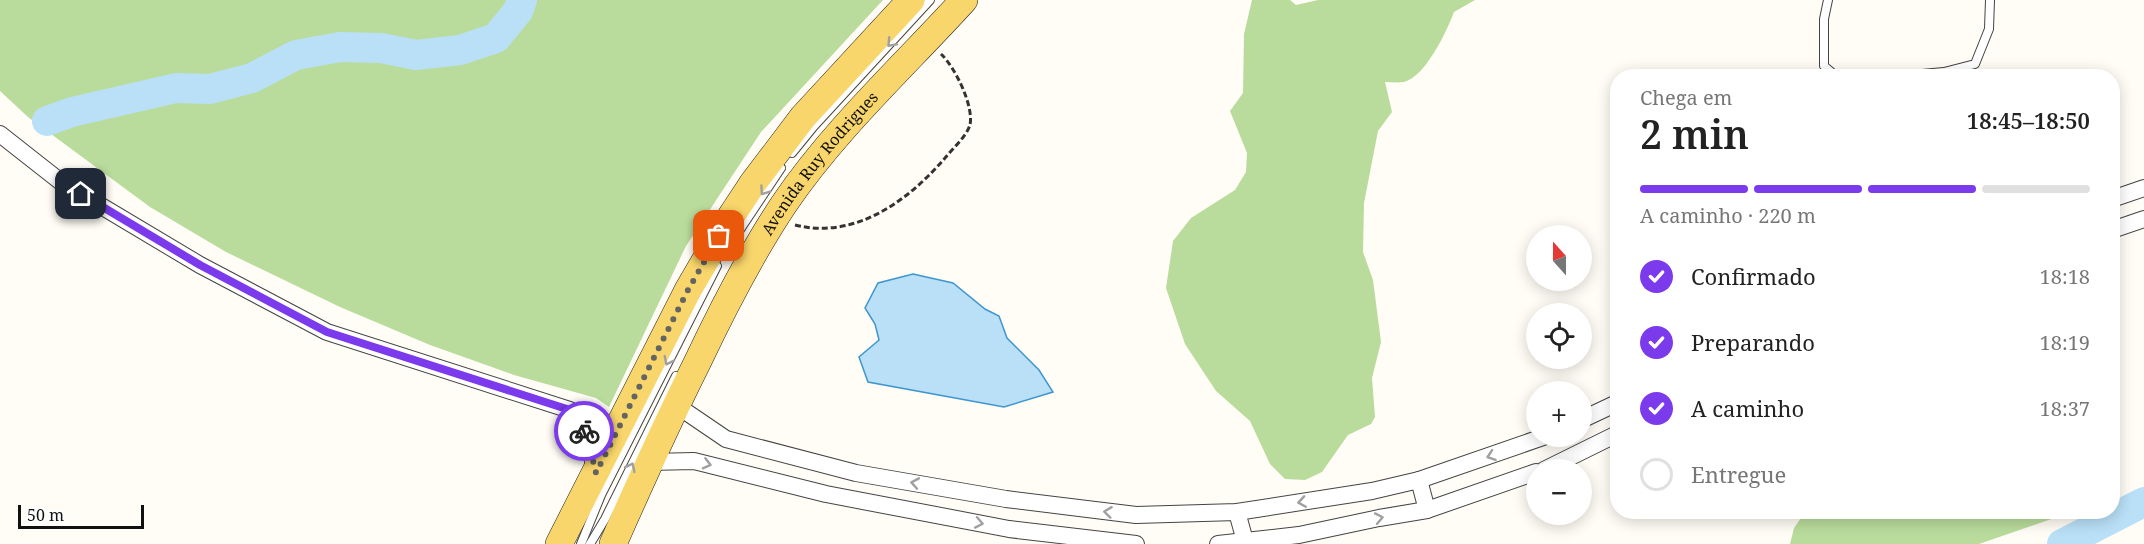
<!DOCTYPE html>
<html lang="pt">
<head>
<meta charset="utf-8">
<style>
  body { margin:0; font-family:"Noto Serif",serif; background:#f6f6f6; color:#222; height:100vh; display:flex; flex-direction:column; font-size:22px; white-space:nowrap }
  * { box-sizing:border-box; margin:0 }
  p { font-size:20px; color:#767676 }
  .icon { flex:none; width:33px; height:33px; fill:none; stroke:currentColor; stroke-width:2; stroke-linecap:round; stroke-linejoin:round }
  .map { position:relative; flex:1; overflow:hidden }
  .details { position:absolute; left:1610px; top:69px; width:510px; height:450px; display:flex; flex-direction:column; background:#fff; border-radius:24px; box-shadow:0 3px 15px #0003 }
  .details>* { flex:none }
  .needle { width:39px; rotate:339deg }
  .fabs { position:absolute; left:1526px; top:225px; display:grid; gap:12px }
  .fabs a { display:grid; place-items:center; width:66px; height:66px; border-radius:50%; background:#fff; box-shadow:0 3px 15px #0003; font-size:30px }
  .scale { position:absolute; left:18px; bottom:15px; width:126px; box-sizing:border-box; padding-left:6px; border:3px solid #111; border-top:0; font-size:16px; line-height:21px; white-space:nowrap; color:#111; -webkit-text-stroke:4px #fff; paint-order:stroke }
  .pin { position:absolute; display:grid; place-items:center; width:51px; height:51px; color:#fff; margin:-26px; border-radius:12px; box-shadow:0 3px 9px #0006 }
  .courier { position:absolute; display:grid; place-items:center; width:60px; height:60px; margin:-30px; border:4px solid #7c3aed; border-radius:50%; background:#fff; color:#222; box-shadow:0 2px 8px #0007 }
  .summary em { font-style:normal; font-weight:600 }
  .summary div { display:flex; flex-direction:column-reverse }
  .summary { display:flex; align-items:center; justify-content:space-between; height:102px; padding:0 30px }
  h1 { font-size:39px; font-weight:600; line-height:45px }
  .bar { display:grid; grid-template-columns:repeat(4,1fr); gap:9px 6px; align-content:center; height:72px; padding:0 30px }
  .bar i { height:8px; border-radius:4px; background:#e0e0e0 }
  .bar .on { background:#7c3aed }
  .bar p { grid-column:span 4 }
  ol { padding:0 30px; list-style:none }
  li { display:flex; align-items:center; gap:18px; height:66px }
  li p { margin-inline-start:auto }
  li .icon { padding:6px; border-radius:50%; background:#7c3aed; color:#fff; stroke-width:4 }
  li:last-child { color:#767676 }
  li i { width:33px; height:33px; border:3px solid #e0e0e0; border-radius:50% }
  .map>svg:first-child { display:block }
</style>
</head>
<body>
<div class="map">
<svg width="2144" height="544" viewBox="0 0 2144 544">
  <rect width="100%" height="100%" fill="#fffdf5"/>
  <g fill="#b9dc9c">
    <polygon points="0,0 883,0 761,132 686,246 609,407 596,398 514,375 430,345 340,307 226,252 150,207 28,117 0,91"/>
    <path d="M1252 0H1290L1296 5 1318 0H1475L1454 12C1447 31 1425 77 1404 82 1398 83 1391 82 1385 82L1392 112 1378 131 1364 203 1363 252 1373 280 1381 342 1372 378 1375 417 1371 424 1348 435 1322 472 1305 480 1285 479 1270 464 1250 421 1216 391 1185 344 1166 288 1173 241 1191 218 1235 190 1246 172 1247 153 1230 111 1243 93 1244 34Z"/>
    <polygon points="1828,512 1863,514 1867,512 2059,512 2060,516 1979,544 1790,544 1794,528 1801,518"/>
  </g>
  <polygon fill="#b9e0f7" stroke="#3f96cf" stroke-width="1.5" points="913,274 953,283 985,309 999,316 1007,338 1039,370 1053,392 1004,407 868,382 859,357 879,340 875,324 865,308 878,283"/>
  <g fill="none" stroke-linecap="round" stroke-linejoin="round">
    <g stroke="#b9e0f7" stroke-width="30">
      <polyline points="47,121 72,112 176,88 210,89 252,78 296,55 340,47 381,48 416,55 460,50 496,38 518,11 522,0"/>
      <polyline points="2062,544 2144,502"/>
    </g>
    <defs>
      <g id="lane">
        <polyline points="1828,0 1824,19 1824,66 1836,76"/>
        <polyline points="1900,76 1944,72 1975,64 1989,29 1990,0"/>
        <polyline points="792,153 814,126 930,0"/>
        <polyline points="733,240 781,168"/>
        <polyline points="581,544 601,495 717,266"/>
        <polyline points="590,544 605,519 676,376"/>
      </g>
      <g id="street">
        <polyline points="0,134 61,182 200,265 327,332 570,410 587,436 596,472"/>
        <polyline points="2112,199 2144,188"/>
        <polyline points="2112,230 2144,219"/>
        <polyline points="676,405 726,439 856,473 1006,499 1136,515 1237,512 1372,491 1419,480 1546,436"/>
        <polyline points="1581,420 1617,403"/>
        <polyline points="649,462 694,461 826,494 1009,529 1136,544"/>
        <polyline points="1544,470 1617,434"/>
        <polyline points="1419,480 1427,510"/>
        <polyline points="1237,512 1245,541"/>
        <polyline points="1218,544 1299,535 1379,518 1427,510 1536,472"/>
      </g>
      <g id="primary">
        <polyline points="559,544 688,290 730,218 753,183 803,117 911,0"/>
        <path id="s1" d="M613 544C640 483 667 423 697 363 723 308 750 255 784 204 835 129 903 67 964 0"/>
      </g>
    </defs>
    <use href="#lane" stroke="#444" stroke-width="10"/>
    <use href="#street" stroke="#444" stroke-width="18"/>
    <use href="#primary" stroke="#222" stroke-width="28"/>
    <path stroke="#333" stroke-width="3" stroke-dasharray="6 3" stroke-linecap="butt" d="M795 225C855 240 908 201 945 158 953 148 966 137 970 125 974 106 955 67 941 54"/>
    <use href="#lane" stroke="#fff" stroke-width="8"/>
    <use href="#street" stroke="#fff" stroke-width="16"/>
    <use href="#primary" stroke="#f9d66b" stroke-width="27"/>
  </g>
  <defs><path id="oneway-chevron" d="M-2-3.5L2.5 0L-2 3.5" fill="none" stroke-width="1.6" stroke-linecap="round" stroke-linejoin="round" transform="scale(1.5)"/></defs>
  <g stroke="#a0a0a0">
    <use href="#oneway-chevron" transform="translate(891 43) rotate(133)"/>
    <use href="#oneway-chevron" transform="translate(764 191) rotate(125)"/>
    <use href="#oneway-chevron" transform="translate(668 361) rotate(117)"/>
    <use href="#oneway-chevron" transform="translate(1491 456) rotate(161)"/>
    <use href="#oneway-chevron" transform="translate(707 464) rotate(14)"/>
    <use href="#oneway-chevron" transform="translate(631 467) rotate(-64)"/>
    <use href="#oneway-chevron" transform="translate(915 483) rotate(-170)"/>
    <use href="#oneway-chevron" transform="translate(1302 502) rotate(171)"/>
    <use href="#oneway-chevron" transform="translate(1108 512) rotate(-173)"/>
    <use href="#oneway-chevron" transform="translate(1379 518) rotate(-11)"/>
    <use href="#oneway-chevron" transform="translate(979 523) rotate(11)"/>
  </g>
  <g fill="none" stroke-linecap="round" stroke-linejoin="round">
    <polyline stroke="#646461" stroke-width="6" stroke-dasharray="0 10.8" points="584,431 587,436 596,473 688,290 719,236"/>
    <polyline stroke="#7c3aed" stroke-width="8" points="81,194 200,265 327,332 570,410 584,431"/>
  </g>
  <g text-anchor="middle" dominant-baseline="central" stroke-width="6" stroke-linejoin="round" paint-order="stroke">
    <g font-size="16" fill="#111" stroke="#fff">
      <text stroke="none"><textPath href="#s1" startOffset="435">Avenida Ruy Rodrigues</textPath></text>
    </g>
  </g>
</svg>
<div class="fabs">
<a><svg class="needle" viewBox="-14 -14 28 28"><path d="M0-13l5 13h-10z" fill="#e53935"/><path d="M0 13l5-13h-10z" fill="#767676"/></svg></a>
<a><svg class="icon" aria-label="locate" viewBox="0 0 24 24"><circle cx="12" cy="12" r="6"/><path d="M12 2v4M12 18v4M2 12h4M18 12h4"/></svg></a>
<a>+</a>
<a>−</a>
</div>
<div class="scale">50 m</div>
<div class="pin" style="left:719px;top:236px;background:#ea580c"><svg class="icon" aria-label="bag" viewBox="0 0 24 24"><path d="M5 8h14l-1 12H6zM9 8a3 3 0 0 1 6 0"/></svg></div>
<div class="pin" style="left:81px;top:194px;background:#1f2937"><svg class="icon" aria-label="home" viewBox="0 0 24 24"><path d="M3 11l9-7 9 7M6 9v11h12V9"/></svg></div>
<div class="courier" style="left:584px;top:431px"><svg class="icon" aria-label="bike" viewBox="0 0 24 24"><circle cx="6" cy="16" r="4"/><circle cx="18" cy="16" r="4"/><path d="M6 16l4-8h5l3 8M10 8l3 8H6M13 5h3"/></svg></div>
<section class="details">
<div class="summary"><div><h1>2 min</h1><p>Chega em</p></div><em>18:45–18:50</em></div>
<div class="bar"><i class="on"></i><i class="on"></i><i class="on"></i><i></i><p>A caminho · 220 m</p></div>
<ol>
<li><svg class="icon" aria-label="check" viewBox="0 0 24 24"><path d="M5 12l5 5 9-10"/></svg>Confirmado<p>18:18</p></li>
<li><svg class="icon" aria-label="check" viewBox="0 0 24 24"><path d="M5 12l5 5 9-10"/></svg>Preparando<p>18:19</p></li>
<li><svg class="icon" aria-label="check" viewBox="0 0 24 24"><path d="M5 12l5 5 9-10"/></svg>A caminho<p>18:37</p></li>
<li><i></i>Entregue</li>
</ol>
</section>
</div>
</body>
</html>
